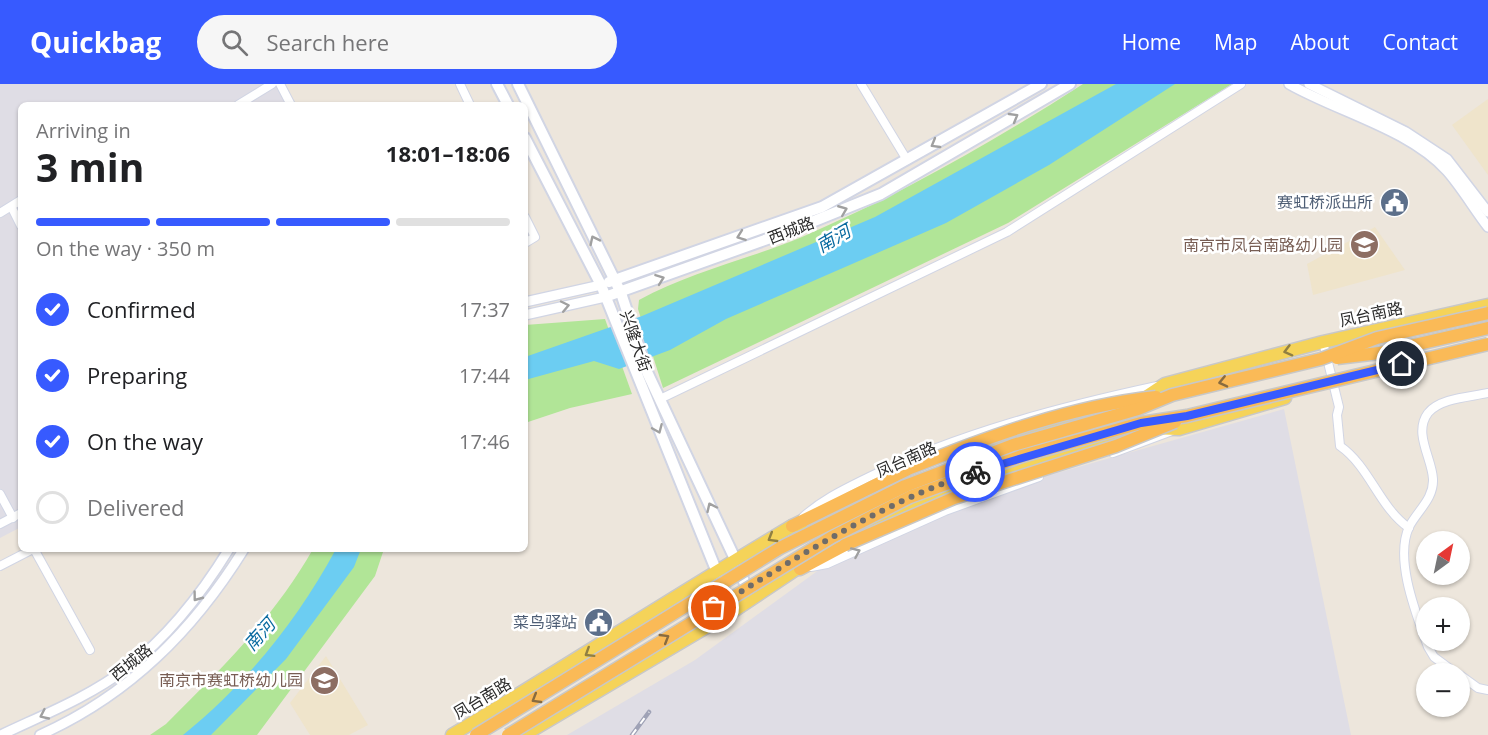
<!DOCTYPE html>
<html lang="en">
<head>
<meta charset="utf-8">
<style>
  body { margin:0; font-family:"Open Sans","Noto Sans SC",sans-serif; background:#f6f6f6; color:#202124; height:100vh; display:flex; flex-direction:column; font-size:22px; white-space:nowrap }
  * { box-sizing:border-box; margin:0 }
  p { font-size:20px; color:#757577 }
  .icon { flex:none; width:33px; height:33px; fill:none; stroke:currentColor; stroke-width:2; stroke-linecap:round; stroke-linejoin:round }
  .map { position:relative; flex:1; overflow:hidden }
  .panel { position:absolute; left:18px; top:18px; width:510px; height:450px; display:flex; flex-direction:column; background:#fff; border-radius:9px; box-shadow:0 2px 4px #0004 }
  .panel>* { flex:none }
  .needle { width:39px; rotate:33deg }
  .controls { position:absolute; left:1416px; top:447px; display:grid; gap:12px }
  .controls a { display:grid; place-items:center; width:54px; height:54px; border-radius:50%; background:#fff; box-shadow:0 2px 4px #0004; font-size:30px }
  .pin { position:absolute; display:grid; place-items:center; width:51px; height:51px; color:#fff; margin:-26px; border:3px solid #fff; border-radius:50%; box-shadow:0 2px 6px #0007 }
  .courier { position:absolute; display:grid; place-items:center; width:60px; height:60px; margin:-30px; border:4px solid #375aff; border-radius:50%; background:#fff; color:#222; box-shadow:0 2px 8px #0007 }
  .headline em { font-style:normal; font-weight:700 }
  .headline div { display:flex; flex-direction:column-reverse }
  .headline { display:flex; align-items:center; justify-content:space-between; height:102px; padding:0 18px }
  h1 { font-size:39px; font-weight:700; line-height:45px }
  .bar { display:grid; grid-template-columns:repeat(4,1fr); gap:9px 6px; align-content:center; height:72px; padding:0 18px }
  .bar i { height:8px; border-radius:4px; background:#e0e0e0 }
  .bar .on { background:#375aff }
  .bar p { grid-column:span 4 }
  ol { padding:0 18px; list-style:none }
  li { display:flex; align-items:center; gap:18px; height:66px }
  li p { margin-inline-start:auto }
  li .icon { padding:6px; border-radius:50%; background:#375aff; color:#fff; stroke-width:4 }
  li:last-child { color:#757577 }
  li i { width:33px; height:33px; border:3px solid #e0e0e0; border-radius:50% }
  header { display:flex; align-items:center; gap:36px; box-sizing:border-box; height:84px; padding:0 30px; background:#375aff; color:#fff }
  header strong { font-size:28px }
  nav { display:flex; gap:33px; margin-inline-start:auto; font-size:21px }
  .search { width:420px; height:54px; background:#f6f6f6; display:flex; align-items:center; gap:15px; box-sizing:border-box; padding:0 21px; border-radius:33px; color:#757577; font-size:22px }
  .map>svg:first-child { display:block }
</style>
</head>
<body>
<header>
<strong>Quickbag</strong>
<div class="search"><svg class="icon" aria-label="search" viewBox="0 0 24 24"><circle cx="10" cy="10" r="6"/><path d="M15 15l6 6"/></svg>Search here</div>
<nav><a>Home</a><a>Map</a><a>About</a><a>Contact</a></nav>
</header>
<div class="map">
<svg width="1488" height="651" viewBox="0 0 1488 651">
  <rect width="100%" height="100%" fill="#ede6dc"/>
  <g fill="#dfdde5">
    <polygon points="0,0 279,0 290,21 21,21 21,443 0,454"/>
    <polygon points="1284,325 1351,651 567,651 695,576 827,480 945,427 1025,398"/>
  </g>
  <g fill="#efe4cb">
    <polygon points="1488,15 1488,91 1452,41"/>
    <polygon points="1375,143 1405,186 1313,211 1307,180"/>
    <polygon points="326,572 368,641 349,651 310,651 290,619"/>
  </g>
  <g fill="#b1e597">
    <path d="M1083 0H1232L1008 139 663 304 638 225 639 216C690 188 749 175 802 153 900 111 993 58 1083 0Z"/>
    <polygon points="605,235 632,310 570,324 525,339 525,241"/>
    <path d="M313 465H384L375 492 257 651H150L166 640C222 584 273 535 313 465Z"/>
  </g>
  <g fill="#6ccdf2">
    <polygon points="1116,0 1175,0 1049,81 946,139 726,235 670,266 619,285 594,277 525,296 525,273 642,232 875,133"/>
    <path d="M336 465H361L354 483 286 575 211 651H183C247 599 297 537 336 465Z"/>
  </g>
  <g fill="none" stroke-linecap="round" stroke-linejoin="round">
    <defs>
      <g id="minor">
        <polyline points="280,0 291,21"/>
        <polyline points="460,0 470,21"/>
        <polyline points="861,0 907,76"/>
        <polyline points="238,21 272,0"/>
        <polyline points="12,124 21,142"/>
        <polyline points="0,129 21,116"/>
        <polyline points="525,133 535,153 525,159"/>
        <path d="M1323 258 1339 323 1337 331 1340 362C1370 383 1379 423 1409 444"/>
        <polyline points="660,315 1007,148 1241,0"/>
        <polyline points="1113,369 1172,347"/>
        <polyline points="0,410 13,434"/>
        <path d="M803 433C823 415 845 405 869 393 960 349 1060 323 1157 302"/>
        <polyline points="0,440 21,429"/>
        <polyline points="34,465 90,566"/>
        <polyline points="0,482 33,465"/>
        <polyline points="811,483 827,480 945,427 1039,393"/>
        <path d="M1457 590 1434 573 1428 563C1417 532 1394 476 1409 443 1417 427 1434 415 1433 395 1432 374 1413 349 1428 329 1440 314 1470 313 1488 309"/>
        <polyline points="1460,591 1478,604 1488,606"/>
      </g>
      <g id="tertiary">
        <path d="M1289 0C1338 28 1409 45 1447 87 1462 104 1474 125 1488 143"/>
        <polyline points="1309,0 1406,48 1447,75 1488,128"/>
        <polyline points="525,218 601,201"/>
        <polyline points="525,231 605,213"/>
        <path d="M1 651C43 631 89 613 127 584 169 552 202 509 229 465"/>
        <path d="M40 651C129 611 193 547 244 465"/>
      </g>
      <g id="secondary">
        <polyline points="497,0 508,21"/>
        <polyline points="518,0 621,209 647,288 735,475 749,510"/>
        <polyline points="525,54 601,201 731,523"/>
        <polyline points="609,198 822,123 1041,0"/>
        <polyline points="605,213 787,148 881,110 1070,0"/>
      </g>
      <g id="primary">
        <polyline points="1141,316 1165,300 1323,258 1488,221"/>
        <polyline points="968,367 1119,323"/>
        <polyline points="850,453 961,402 1022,380 1147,344 1179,345 1285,314"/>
        <path d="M452 651C566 582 678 510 792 442L801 440"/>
        <polyline points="524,651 732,528 807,478"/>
      </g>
      <g id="trunk">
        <polyline points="1379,269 1488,244"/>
        <polyline points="792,442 908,385"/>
        <polyline points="800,485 845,461"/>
      </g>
    </defs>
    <use href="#minor" stroke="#d1d5e4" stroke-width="10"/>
    <use href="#tertiary" stroke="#d1d5e4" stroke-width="12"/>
    <use href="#secondary" stroke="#d1d5e4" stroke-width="14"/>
    <use href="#primary" stroke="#c8c8c8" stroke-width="15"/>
    <use href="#trunk" stroke="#c8c8c8" stroke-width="15"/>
    <use href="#minor" stroke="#fff" stroke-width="8"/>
    <use href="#tertiary" stroke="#fff" stroke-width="9"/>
    <use href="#secondary" stroke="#fff" stroke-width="10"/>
    <use href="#primary" stroke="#f5d359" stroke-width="12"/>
    <use href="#trunk" stroke="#faba57" stroke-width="12"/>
    <defs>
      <polyline id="rail" points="632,651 649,628"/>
    </defs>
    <use href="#rail" stroke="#9fa2b6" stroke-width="4.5"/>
    <use href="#rail" stroke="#fff" stroke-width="2" stroke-dasharray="7" stroke-linecap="butt"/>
    <defs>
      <g id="trunk-bridge">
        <polyline points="1337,274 1379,269"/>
        <path d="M908 385C987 353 1071 322 1156 313"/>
        <polyline points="845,461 954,414 1116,362 1175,338"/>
        <polyline points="476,651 780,464 905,402 1013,361 1138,325 1172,311 1321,275 1377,254 1488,229"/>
        <polyline points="508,651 832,453 910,413 1022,372 1141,339 1187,332 1488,260"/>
      </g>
    </defs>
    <use href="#trunk-bridge" stroke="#c8c8c8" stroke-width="15" stroke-linecap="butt"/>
    <use href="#trunk-bridge" stroke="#faba57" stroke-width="12"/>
  </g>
  <defs><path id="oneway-chevron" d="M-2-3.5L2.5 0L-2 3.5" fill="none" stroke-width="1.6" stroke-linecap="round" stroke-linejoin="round" transform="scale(1.5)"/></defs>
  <g stroke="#a0a0a0">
    <use href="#oneway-chevron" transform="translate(1014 33) rotate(-30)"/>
    <use href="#oneway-chevron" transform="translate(935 60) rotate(150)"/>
    <use href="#oneway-chevron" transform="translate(843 126) rotate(-22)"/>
    <use href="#oneway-chevron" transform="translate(741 152) rotate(160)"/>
    <use href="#oneway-chevron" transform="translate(594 156) rotate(-116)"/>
    <use href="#oneway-chevron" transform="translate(660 195) rotate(-20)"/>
    <use href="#oneway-chevron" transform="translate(565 222) rotate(-12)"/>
    <use href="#oneway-chevron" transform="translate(658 345) rotate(67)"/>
    <use href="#oneway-chevron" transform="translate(711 423) rotate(-115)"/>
    <use href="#oneway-chevron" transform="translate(856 468) rotate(-24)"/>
    <use href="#oneway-chevron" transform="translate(197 513) rotate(127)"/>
    <use href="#oneway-chevron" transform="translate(44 631) rotate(155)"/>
  </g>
  <g stroke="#907f42">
    <use href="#oneway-chevron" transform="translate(1288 267) rotate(165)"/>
    <use href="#oneway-chevron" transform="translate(772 454) rotate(149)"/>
    <use href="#oneway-chevron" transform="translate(589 569) rotate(148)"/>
  </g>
  <g stroke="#886b3f">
    <use href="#oneway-chevron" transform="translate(1223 298) rotate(167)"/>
    <use href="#oneway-chevron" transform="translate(665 554) rotate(-31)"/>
    <use href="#oneway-chevron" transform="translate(536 615) rotate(149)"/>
  </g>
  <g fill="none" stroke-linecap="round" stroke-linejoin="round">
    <path stroke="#6f6c69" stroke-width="6" stroke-dasharray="0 10.8" d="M714 524C798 473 881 419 975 388"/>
    <polyline stroke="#375aff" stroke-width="8" points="975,388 1141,339 1187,332 1402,280"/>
  </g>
  <defs>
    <symbol id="civic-disc" viewBox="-11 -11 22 22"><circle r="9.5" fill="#5c6f8a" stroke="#fff"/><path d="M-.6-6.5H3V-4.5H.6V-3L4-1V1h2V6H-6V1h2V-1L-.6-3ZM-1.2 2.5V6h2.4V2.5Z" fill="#fff"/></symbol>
    <symbol id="school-disc" viewBox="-11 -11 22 22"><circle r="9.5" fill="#8d6e63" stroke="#fff"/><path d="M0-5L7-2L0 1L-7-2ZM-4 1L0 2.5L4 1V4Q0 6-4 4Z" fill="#fff"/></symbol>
  </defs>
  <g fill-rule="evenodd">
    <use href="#civic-disc" x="1378" y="102" width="33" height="33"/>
    <use href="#school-disc" x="1348" y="144" width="33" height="33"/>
    <use href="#civic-disc" x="582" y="522" width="33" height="33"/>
    <use href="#school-disc" x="308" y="580" width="33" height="33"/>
  </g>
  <g text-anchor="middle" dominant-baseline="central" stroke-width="5" stroke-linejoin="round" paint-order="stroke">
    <g font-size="16" fill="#4e5e75" stroke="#fff" text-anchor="end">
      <text x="1373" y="118">赛虹桥派出所</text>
      <text x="577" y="538">菜鸟驿站</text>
    </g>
    <g font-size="16" fill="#2b2b2b" stroke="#fff">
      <text transform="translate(791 146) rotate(-21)">西城路</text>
      <text transform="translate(1371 230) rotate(-12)">凤台南路</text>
      <text transform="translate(636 257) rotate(71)">兴隆大街</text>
      <text transform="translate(906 375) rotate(-24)">凤台南路</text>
      <text transform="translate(131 578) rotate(-39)">西城路</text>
      <text transform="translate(482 614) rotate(-31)">凤台南路</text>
    </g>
    <g font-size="16" fill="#785e54" stroke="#fff" text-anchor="end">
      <text x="1343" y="161">南京市凤台南路幼儿园</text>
      <text x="303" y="596">南京市赛虹桥幼儿园</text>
    </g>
    <g font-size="18" font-style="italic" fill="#096aa0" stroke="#fff">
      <text transform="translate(833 154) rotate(-30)">南河</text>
      <text transform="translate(259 550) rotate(-48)">南河</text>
    </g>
  </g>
</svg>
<div class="controls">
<a><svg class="needle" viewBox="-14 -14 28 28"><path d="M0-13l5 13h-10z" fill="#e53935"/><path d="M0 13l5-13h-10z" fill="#757577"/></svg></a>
<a>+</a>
<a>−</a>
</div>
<div class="pin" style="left:714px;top:524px;background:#ea580c"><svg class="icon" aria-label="bag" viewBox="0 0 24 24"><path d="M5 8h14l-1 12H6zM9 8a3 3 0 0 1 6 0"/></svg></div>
<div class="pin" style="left:1402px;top:280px;background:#1f2937"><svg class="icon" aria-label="home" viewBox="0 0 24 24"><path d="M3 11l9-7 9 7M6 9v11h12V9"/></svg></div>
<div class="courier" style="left:975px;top:388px"><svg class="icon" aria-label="bike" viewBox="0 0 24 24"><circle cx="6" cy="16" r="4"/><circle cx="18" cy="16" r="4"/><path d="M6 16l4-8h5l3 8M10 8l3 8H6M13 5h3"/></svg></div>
<section class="panel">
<div class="headline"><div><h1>3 min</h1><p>Arriving in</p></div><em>18:01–18:06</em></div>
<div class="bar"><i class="on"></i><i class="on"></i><i class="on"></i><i></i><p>On the way · 350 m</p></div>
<ol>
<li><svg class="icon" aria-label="check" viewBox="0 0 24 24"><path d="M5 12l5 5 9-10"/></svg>Confirmed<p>17:37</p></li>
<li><svg class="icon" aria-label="check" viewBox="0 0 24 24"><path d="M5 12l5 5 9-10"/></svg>Preparing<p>17:44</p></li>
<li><svg class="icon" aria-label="check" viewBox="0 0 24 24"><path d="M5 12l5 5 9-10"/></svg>On the way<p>17:46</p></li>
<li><i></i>Delivered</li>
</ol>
</section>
</div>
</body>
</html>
